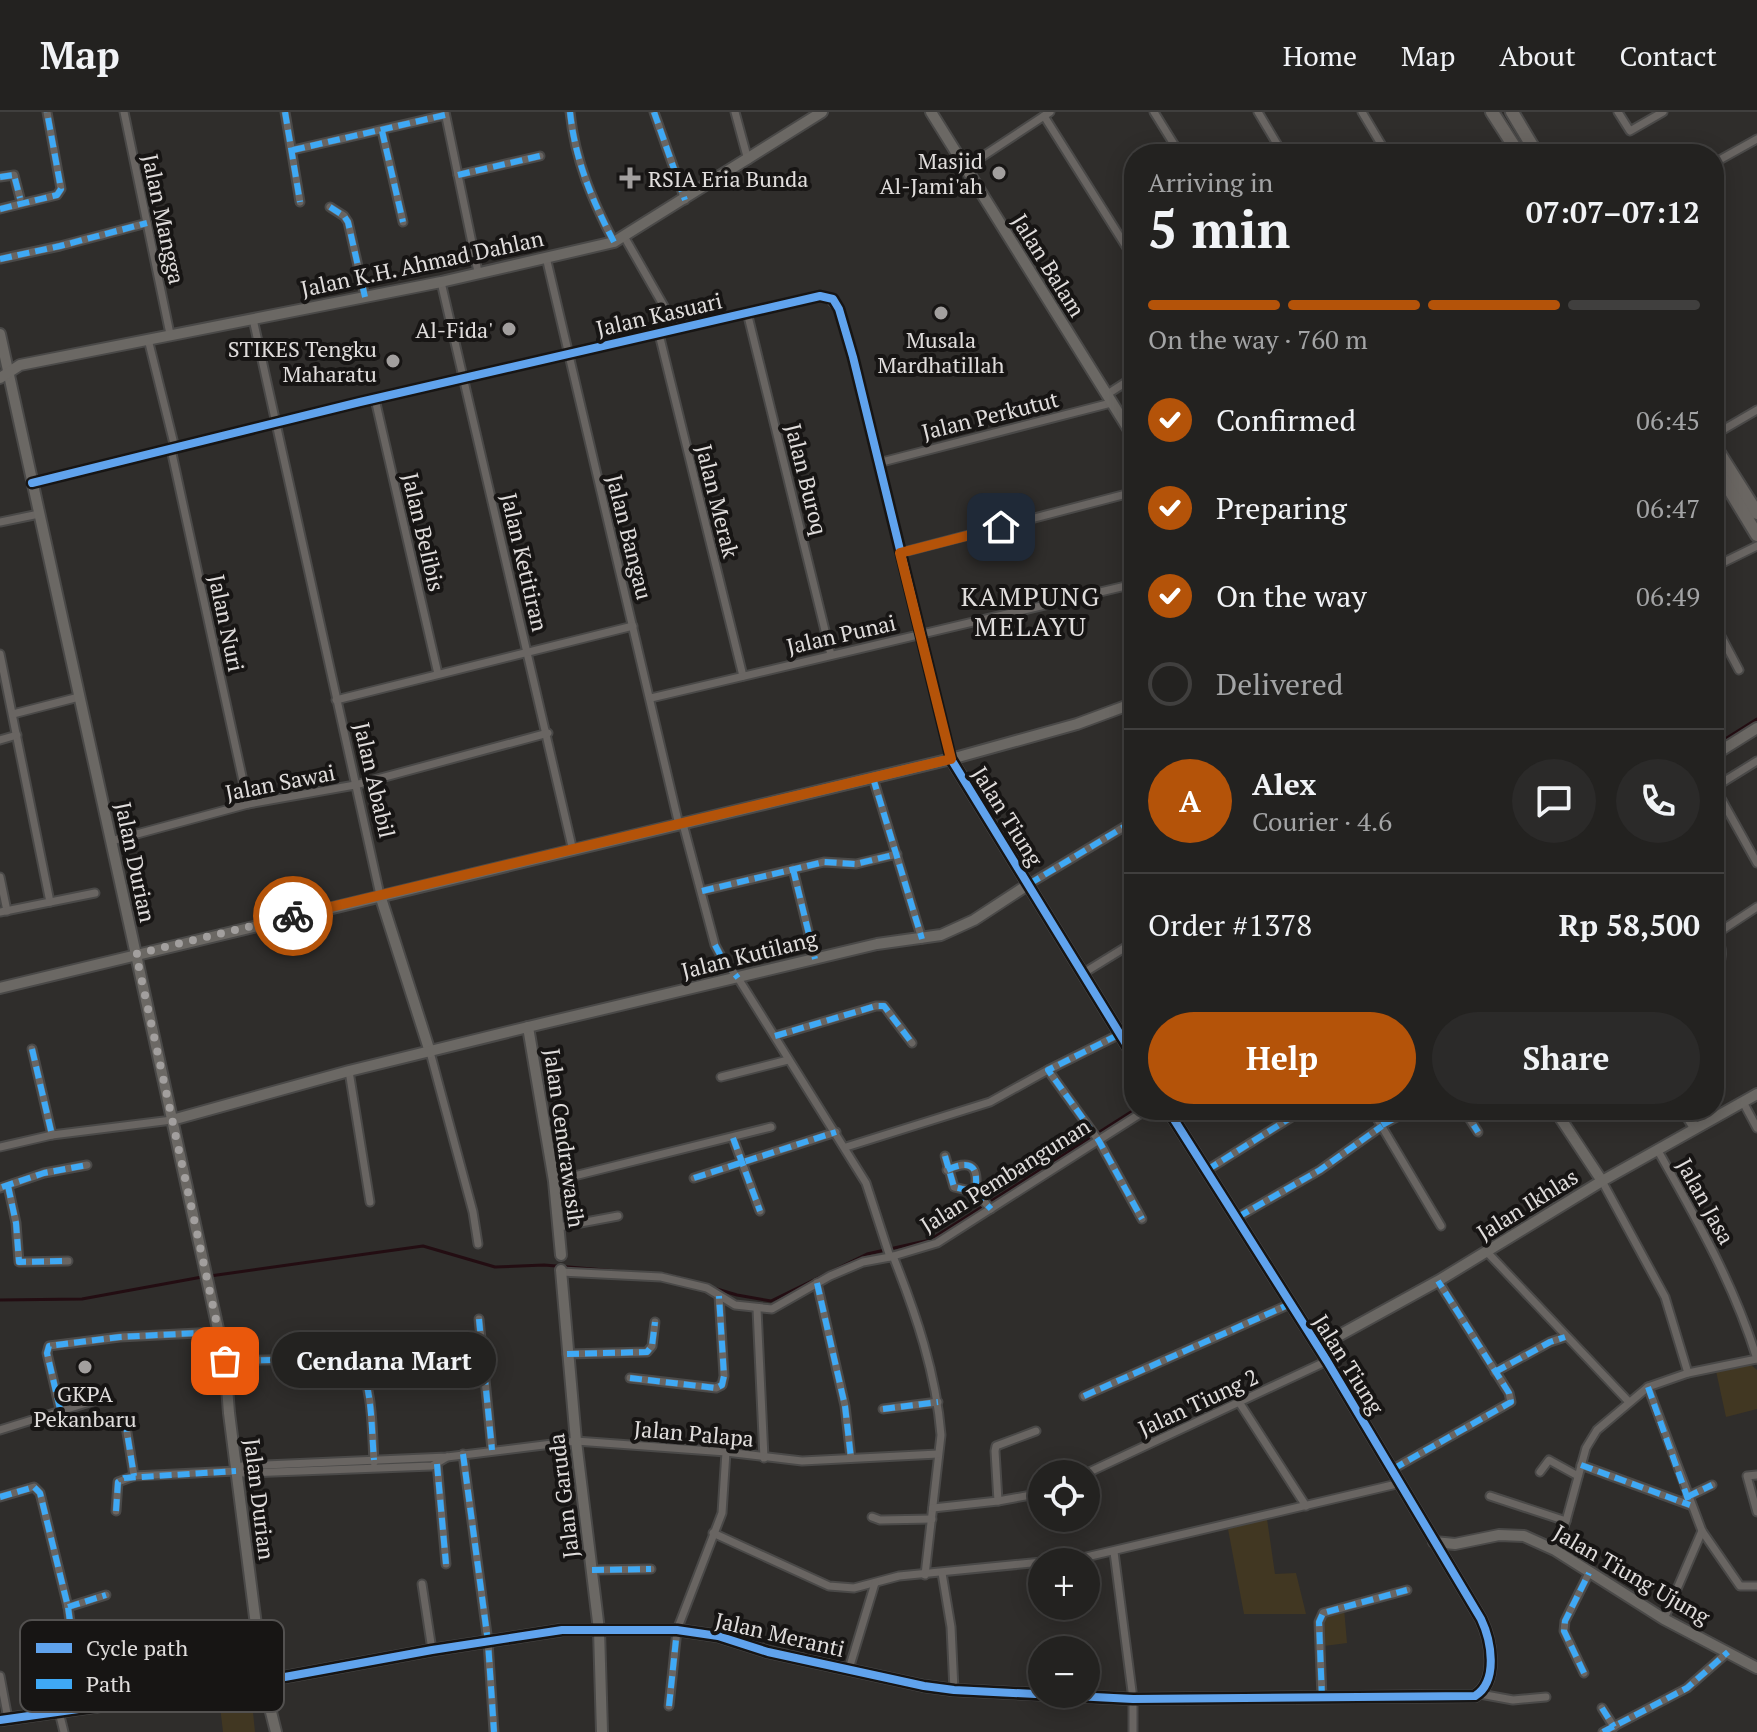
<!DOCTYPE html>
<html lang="en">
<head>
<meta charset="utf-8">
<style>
  body { margin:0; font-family:"PT Serif",serif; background:#2b2a29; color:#f1f3f6; height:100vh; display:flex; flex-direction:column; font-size:30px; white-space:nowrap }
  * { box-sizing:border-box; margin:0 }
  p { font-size:26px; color:#a3a4a5 }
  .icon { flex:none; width:44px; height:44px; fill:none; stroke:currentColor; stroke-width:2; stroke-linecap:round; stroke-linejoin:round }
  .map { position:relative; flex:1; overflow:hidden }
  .sheet { position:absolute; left:1124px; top:32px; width:600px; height:976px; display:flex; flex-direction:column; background:#232220; border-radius:32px; box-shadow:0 4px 20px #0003,0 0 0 2px #403f3e }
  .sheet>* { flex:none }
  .controls { position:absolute; left:1028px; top:1348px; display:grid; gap:16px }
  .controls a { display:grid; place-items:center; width:72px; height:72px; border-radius:50%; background:#232220; box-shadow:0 4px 20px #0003,0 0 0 2px #403f3e; font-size:40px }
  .pin { position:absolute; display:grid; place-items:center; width:68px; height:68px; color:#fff; margin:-34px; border-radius:16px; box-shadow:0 4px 12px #0006 }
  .courier { position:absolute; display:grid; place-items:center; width:80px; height:80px; margin:-40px; border:6px solid #b45309; border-radius:50%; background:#fff; color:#222; box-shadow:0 2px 10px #0007 }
  .bubble { position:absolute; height:56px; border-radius:28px; background:#232220; box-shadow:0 4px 20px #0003,0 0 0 2px #403f3e; font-size:26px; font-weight:800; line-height:56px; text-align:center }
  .headline em { font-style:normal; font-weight:800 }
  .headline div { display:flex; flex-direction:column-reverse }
  .headline { display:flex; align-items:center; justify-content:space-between; height:136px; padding:0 24px }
  h1 { font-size:52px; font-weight:800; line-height:60px }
  .bar { display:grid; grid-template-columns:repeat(4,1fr); gap:12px 8px; align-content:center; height:96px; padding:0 24px }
  .bar i { height:10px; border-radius:6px; background:#403f3e }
  .bar .selected { background:#b45309 }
  .bar p { grid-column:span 4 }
  .line { display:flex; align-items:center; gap:20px; padding:0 24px; border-top:2px solid #403f3e }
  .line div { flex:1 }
  .round { display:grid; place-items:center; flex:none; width:84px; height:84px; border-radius:42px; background:#2b2a29 }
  ol { padding:0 24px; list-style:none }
  li { display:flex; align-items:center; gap:24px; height:88px }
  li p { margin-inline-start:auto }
  li .icon { padding:8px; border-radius:50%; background:#b45309; color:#fff; stroke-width:4 }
  li:last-child { color:#a3a4a5 }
  li i { width:44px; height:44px; border:4px solid #403f3e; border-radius:50% }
  .cta { display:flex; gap:16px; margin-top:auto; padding:16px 24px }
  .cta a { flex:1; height:92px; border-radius:48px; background:#b45309; color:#fff; font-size:32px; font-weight:800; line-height:92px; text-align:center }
  .cta a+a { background:#2b2a29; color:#f1f3f6 }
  header { display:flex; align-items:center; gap:48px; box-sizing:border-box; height:112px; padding:0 40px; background:#232220; border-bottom:2px solid #403f3e }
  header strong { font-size:38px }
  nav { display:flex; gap:44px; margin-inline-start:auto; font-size:28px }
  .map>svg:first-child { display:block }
</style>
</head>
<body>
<header>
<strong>Map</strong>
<nav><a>Home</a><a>Map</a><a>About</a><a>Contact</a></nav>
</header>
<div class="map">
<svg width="1757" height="1620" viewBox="0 0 1757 1620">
  <rect width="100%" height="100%" fill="#2f2d2b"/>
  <g fill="#413722">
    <polygon points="1751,1253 1757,1258 1757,1297 1726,1305 1716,1259"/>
    <polygon points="1267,1407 1275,1462 1296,1461 1306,1502 1244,1502 1228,1417"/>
    <polygon points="1344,1496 1347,1531 1324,1534 1322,1509 1326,1503"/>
    <polygon points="252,1590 255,1620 223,1620 220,1594"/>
  </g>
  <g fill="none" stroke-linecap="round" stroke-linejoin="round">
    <g stroke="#230d12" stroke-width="3">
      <polyline points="1714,634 1757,607"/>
      <polyline points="664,1162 684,1167"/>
      <polyline points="210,1164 423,1134 495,1155 544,1153 641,1161"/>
      <polyline points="710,1175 737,1183 771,1189 867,1142 930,1128 1134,998"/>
      <polyline points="0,1188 82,1187 202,1165"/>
    </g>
    <defs>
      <g id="street">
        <polyline points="124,0 170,222"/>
        <polyline points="285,0 300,90"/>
        <polyline points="445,0 478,160"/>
        <path d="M570 0C575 48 592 88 614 130"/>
        <polyline points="654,0 685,88"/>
        <polyline points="735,0 748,48"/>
        <polyline points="1154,0 1180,42"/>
        <polyline points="1258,0 1283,42"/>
        <polyline points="1362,0 1387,42"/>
        <polyline points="1618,0 1630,19 1663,0"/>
        <polyline points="1044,4 1134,147"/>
        <polyline points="382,19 403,110"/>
        <polyline points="293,38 445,3"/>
        <polyline points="1714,51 1757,27"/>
        <polyline points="965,56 1050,0"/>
        <polyline points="458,63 540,44"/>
        <polyline points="0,65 14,63 20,86"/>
        <polyline points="330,95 344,104 348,110 365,185"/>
        <polyline points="0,97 57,83 61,77 47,0"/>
        <polyline points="625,126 677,217"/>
        <polyline points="546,145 679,713"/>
        <polyline points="0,147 60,134 147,111"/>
        <polyline points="441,170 573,739"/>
        <polyline points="747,200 831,543"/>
        <polyline points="253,207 380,783"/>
        <polyline points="659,222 743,564"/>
        <polyline points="148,227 175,336"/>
        <polyline points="1106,283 1134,265"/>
        <polyline points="375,287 438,562"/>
        <polyline points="1714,323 1757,298"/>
        <polyline points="171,337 248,692"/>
        <polyline points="878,351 1111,291"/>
        <polyline points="32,371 360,290 820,184 829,186 839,197 853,245 951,647"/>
        <polyline points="0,410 39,402"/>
        <polyline points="900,441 1134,380"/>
        <polyline points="1714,455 1757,434"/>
        <polyline points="1714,511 1739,558"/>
        <polyline points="0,542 50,790"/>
        <polyline points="651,586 1134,472"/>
        <polyline points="336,588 633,514"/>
        <polyline points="13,602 79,585"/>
        <polyline points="0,628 17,623"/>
        <polyline points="873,666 922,827"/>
        <polyline points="1714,674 1757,751"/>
        <polyline points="1715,675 1757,649"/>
        <polyline points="683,712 715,833 722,846 738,866 866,1071 890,1145"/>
        <polyline points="111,729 248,692 355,673 548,621"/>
        <polyline points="793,757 815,847"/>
        <polyline points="0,765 7,799"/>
        <polyline points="1029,772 1134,709"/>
        <polyline points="702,779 824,750 856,752 897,742"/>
        <polyline points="0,800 95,781"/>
        <path d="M1714 818C1721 831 1725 843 1717 857"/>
        <polyline points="1716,822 1757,795"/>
        <polyline points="1082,862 1134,830"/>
        <polyline points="775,924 876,894 884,894 912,931"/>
        <polyline points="32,937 52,1023"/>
        <polyline points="430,940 473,1100 478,1132"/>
        <polyline points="1048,958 1099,1029 1142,1107"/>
        <polyline points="349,959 370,1090"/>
        <polyline points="721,965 788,948"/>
        <polyline points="1743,990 1757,1016"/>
        <polyline points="1372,998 1441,1114"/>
        <polyline points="1464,998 1478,1020"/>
        <polyline points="1382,1013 1410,998"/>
        <polyline points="733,1026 760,1099"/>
        <polyline points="0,1035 52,1023 172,1008"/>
        <polyline points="846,1035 990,990 1048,958 1134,915"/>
        <path d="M1657 1037C1696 1106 1734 1172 1757 1247"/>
        <polyline points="945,1044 954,1075 975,1080 991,1097"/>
        <path d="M947 1058C973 1046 979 1056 975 1080"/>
        <polyline points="1207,1058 1303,998"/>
        <polyline points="694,1066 836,1020"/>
        <polyline points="554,1069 771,1015"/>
        <polyline points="1602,1069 1665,1185 1688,1261"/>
        <polyline points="8,1074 16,1111 19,1150 68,1149"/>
        <polyline points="0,1076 44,1061 87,1053"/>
        <polyline points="1238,1105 1320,1058 1382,1014"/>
        <polyline points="559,1115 618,1104"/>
        <polyline points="1487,1140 1629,1290"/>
        <path d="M893 1144C916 1202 936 1261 941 1323L925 1463"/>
        <polyline points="561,1160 661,1165 707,1176 735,1193 772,1197 830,1164 863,1150 890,1145 937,1131 1146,998"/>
        <polyline points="817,1171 845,1294 851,1346"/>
        <polyline points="757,1197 764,1346"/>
        <polyline points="479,1207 492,1338"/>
        <polyline points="567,1242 647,1240 652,1234 655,1210"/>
        <path d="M225 1249 357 1246C373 1275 372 1317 374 1350"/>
        <polyline points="1495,1260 1550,1230 1565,1225"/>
        <polyline points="630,1266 716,1276 722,1273 724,1264 719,1184"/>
        <polyline points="1648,1275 1702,1419 1740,1474 1757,1474"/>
        <polyline points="1084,1284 1290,1192"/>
        <polyline points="1239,1290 1306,1394"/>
        <polyline points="60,1297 47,1241 49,1234 120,1225 217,1220"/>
        <polyline points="883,1297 938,1290"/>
        <polyline points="125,1308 134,1364"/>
        <polyline points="0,1318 96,1288"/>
        <polyline points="463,1342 488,1530 494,1620"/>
        <polyline points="437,1351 446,1452"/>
        <polyline points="1581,1353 1690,1393"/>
        <polyline points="1393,1357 1511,1290 1509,1281 1438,1169"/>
        <polyline points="236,1359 242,1354 447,1345 576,1329 726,1340 802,1349 938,1342"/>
        <polyline points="1540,1360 1549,1348 1578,1364"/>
        <polyline points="1085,1362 1327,1249"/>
        <polyline points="1757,1363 1747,1364 1757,1400"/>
        <polyline points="1490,1384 1566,1409"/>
        <polyline points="0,1385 34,1375 40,1381 68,1495 82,1597"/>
        <polyline points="1687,1385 1712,1373"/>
        <polyline points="998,1389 995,1339 996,1334 1036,1319"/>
        <polyline points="933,1396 998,1389 1042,1381"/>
        <polyline points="116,1399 118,1370 134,1364 236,1359 244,1361 432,1354 447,1345"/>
        <polyline points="872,1405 880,1408 932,1407"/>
        <polyline points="713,1421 829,1474 854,1476 899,1464 1042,1450"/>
        <polyline points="1555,1438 1566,1409 1586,1336 1597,1318 1648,1275 1688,1261 1757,1247"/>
        <polyline points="1114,1440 1133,1587 1133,1620"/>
        <polyline points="1065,1450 1401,1371"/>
        <polyline points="592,1458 651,1457"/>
        <polyline points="942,1461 951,1515 954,1578"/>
        <polyline points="422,1472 432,1538"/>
        <polyline points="68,1495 106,1483"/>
        <polyline points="1664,1507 1702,1419"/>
        <polyline points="849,1557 875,1471"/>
        <polyline points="1584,1561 1564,1519 1565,1509 1589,1461"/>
        <polyline points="0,1564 8,1607"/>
        <polyline points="1480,1582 1513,1588 1546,1585"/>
        <polyline points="1322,1586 1319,1510 1323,1501 1407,1478"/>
        <polyline points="669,1594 677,1518 722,1401 726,1340"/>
        <polyline points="1602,1596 1614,1615"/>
        <polyline points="59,1600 64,1620"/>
        <polyline points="1603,1620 1687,1576 1728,1540"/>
      </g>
      <g id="secondary">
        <polyline points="931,0 1134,326"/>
        <polyline points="0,222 225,1249 229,1301 263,1568 276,1620"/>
        <polyline points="0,266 20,253 441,170 614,130 822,0"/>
        <polyline points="1714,643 1757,616"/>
        <polyline points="951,647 1134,945"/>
        <polyline points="380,783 430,940"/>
        <polyline points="0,876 951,647 1077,612 1134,591"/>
        <polyline points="528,915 554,1069 561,1143"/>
        <polyline points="1555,998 1602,1069"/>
        <polyline points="1684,998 1695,1016"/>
        <polyline points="172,1008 349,959 528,915 877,832 941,823 974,808 1029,772"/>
        <polyline points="561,1158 576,1329 599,1518 602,1620"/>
        <polyline points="1318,1235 1438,1169 1602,1069 1757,982"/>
        <polyline points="1434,1430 1455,1432 1499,1423 1524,1424 1555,1438 1664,1507 1757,1556"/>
        <path d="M0 1608 214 1578 432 1538 562 1518H677L718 1524 768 1540 924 1574 954 1578 1133 1587 1475 1584C1499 1569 1491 1528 1481 1507L1327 1249 1168 998"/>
      </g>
      <g id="primary">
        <polyline points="1492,0 1519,42"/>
        <polyline points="1512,0 1537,42"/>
        <polyline points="1714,333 1757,401"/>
        <polyline points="1714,352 1757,423"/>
      </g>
    </defs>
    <use href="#street" stroke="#4a4948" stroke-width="11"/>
    <use href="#secondary" stroke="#4a4948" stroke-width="14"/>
    <use href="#primary" stroke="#4a4948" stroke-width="16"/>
    <use href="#street" stroke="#696562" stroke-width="7"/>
    <use href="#secondary" stroke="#6b6864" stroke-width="10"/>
    <use href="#primary" stroke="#6a6662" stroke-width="12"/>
    <g stroke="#3fa9f5" stroke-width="6" stroke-dasharray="12 6" stroke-linecap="butt">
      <polyline points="285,0 300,90"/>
      <path d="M570 0C575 48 592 88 614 130"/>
      <polyline points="654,0 685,88"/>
      <polyline points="382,19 403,110"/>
      <polyline points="293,38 445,3"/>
      <polyline points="458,63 540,44"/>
      <polyline points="0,65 14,63 20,86"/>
      <polyline points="330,95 344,104 348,110 365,185"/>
      <polyline points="0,97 57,83 61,77 47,0"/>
      <polyline points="0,147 60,134 147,111"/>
      <polyline points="873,666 922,827"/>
      <polyline points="1714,674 1715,675"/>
      <polyline points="793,757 815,847"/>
      <polyline points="1029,772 1134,709"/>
      <polyline points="702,779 824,750 856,752 897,742"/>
      <polyline points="715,833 722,846 738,866"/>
      <polyline points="1134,915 1048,958 1099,1029 1142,1107"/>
      <polyline points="775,924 876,894 884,894 912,931"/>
      <polyline points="32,937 52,1023"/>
      <polyline points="1464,998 1478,1020"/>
      <polyline points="1382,1013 1410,998"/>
      <polyline points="733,1026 760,1099"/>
      <polyline points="945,1044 954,1075 975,1080 991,1097"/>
      <path d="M947 1058C973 1046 979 1056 975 1080"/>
      <polyline points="1207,1058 1303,998"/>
      <polyline points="694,1066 836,1020"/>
      <polyline points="8,1074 16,1111 19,1150 68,1149"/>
      <polyline points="2,1075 44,1061 87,1053"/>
      <polyline points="1238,1105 1320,1058 1382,1014"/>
      <polyline points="817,1171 845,1294 851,1346"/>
      <polyline points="479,1207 492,1338"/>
      <polyline points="567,1242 647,1240 652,1234 655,1210"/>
      <path d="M225 1249 357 1246C373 1275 371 1315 374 1348"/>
      <polyline points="1495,1260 1550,1230 1565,1225"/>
      <polyline points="630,1266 716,1276 722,1273 724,1264 719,1184"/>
      <polyline points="1648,1275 1690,1393"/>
      <polyline points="1084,1284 1290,1192"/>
      <polyline points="60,1297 47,1241 49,1234 120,1225 217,1220"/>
      <polyline points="883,1297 938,1290"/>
      <polyline points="125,1308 134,1364"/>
      <polyline points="463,1342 488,1530 494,1620"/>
      <polyline points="437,1352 446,1452"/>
      <polyline points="1581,1353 1690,1393"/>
      <polyline points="1393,1357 1511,1290 1509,1281 1438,1169"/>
      <polyline points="0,1385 34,1375 40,1381 68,1495 82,1597"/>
      <polyline points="1687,1385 1712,1373"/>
      <polyline points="116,1399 118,1370 124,1366 236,1359"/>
      <polyline points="592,1458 651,1457"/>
      <polyline points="68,1495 106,1483"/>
      <polyline points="1584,1561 1564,1519 1565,1509 1589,1461"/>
      <polyline points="1322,1586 1319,1510 1323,1501 1407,1478"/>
      <polyline points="669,1594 677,1518"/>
      <polyline points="1602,1596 1614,1615"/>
      <polyline points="1603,1620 1687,1576 1728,1540"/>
    </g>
    <defs>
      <g id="cycleway">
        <polyline points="32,371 360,290 820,184 833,187 839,197 853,245 951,647 1134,945"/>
        <path d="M0 1608 214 1578 432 1538 562 1518H677L718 1524 768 1540 924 1574 954 1578 1133 1587 1475 1584C1499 1569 1491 1528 1481 1507L1327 1249 1168 998"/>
      </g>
    </defs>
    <use href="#cycleway" stroke="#171514" stroke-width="13"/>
    <use href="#cycleway" stroke="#60a3ed" stroke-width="8"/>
  </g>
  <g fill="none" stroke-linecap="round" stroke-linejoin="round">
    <polyline stroke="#a29f9e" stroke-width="8" stroke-dasharray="0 14.4" points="225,1249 136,842 293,804"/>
    <polyline stroke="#b45309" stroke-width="10" points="293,804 951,647 900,441 1001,415"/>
  </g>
  <g fill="#a29f9e" stroke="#171514" stroke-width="3">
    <circle cx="999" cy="61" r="8"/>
    <path d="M626 54h8v8h8v8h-8v8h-8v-8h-8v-8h8z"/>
    <circle cx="941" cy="201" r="8"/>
    <circle cx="509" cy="217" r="8"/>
    <circle cx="393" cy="249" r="8"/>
    <circle cx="85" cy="1255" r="8"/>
  </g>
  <g text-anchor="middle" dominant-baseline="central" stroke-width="8" stroke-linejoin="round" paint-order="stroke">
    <g font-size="22" fill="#e0dddc" stroke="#171514" text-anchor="end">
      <text x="983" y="48">Masjid<tspan x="983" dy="25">Al-Jami'ah</tspan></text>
      <text x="648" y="66" text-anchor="start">RSIA Eria Bunda</text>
      <text x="493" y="217">Al-Fida'</text>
      <text x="941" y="227" text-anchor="middle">Musala<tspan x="941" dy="25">Mardhatillah</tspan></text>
      <text x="377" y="236">STIKES Tengku<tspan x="377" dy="25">Maharatu</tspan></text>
      <text x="85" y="1281" text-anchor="middle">GKPA<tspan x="85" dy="25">Pekanbaru</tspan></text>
    </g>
    <g font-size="22" fill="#e0dddc" stroke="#171514">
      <text transform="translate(164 107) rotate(78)">Jalan Mangga</text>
      <text transform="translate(422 151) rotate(-12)">Jalan K.H. Ahmad Dahlan</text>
      <text transform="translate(1049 153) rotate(58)">Jalan Balam</text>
      <text transform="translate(659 202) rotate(-13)">Jalan Kasuari</text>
      <text transform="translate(990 303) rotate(-14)">Jalan Perkutut</text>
      <text transform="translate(807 367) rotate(76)">Jalan Buroq</text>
      <text transform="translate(718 389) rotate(76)">Jalan Merak</text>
      <text transform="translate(424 420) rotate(77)">Jalan Belibis</text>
      <text transform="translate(630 425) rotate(76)">Jalan Bangau</text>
      <text transform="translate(525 450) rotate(77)">Jalan Ketitiran</text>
      <text transform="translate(227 511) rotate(78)">Jalan Nuri</text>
      <text transform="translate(841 522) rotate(-13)">Jalan Punai</text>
      <text transform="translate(375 668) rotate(77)">Jalan Ababil</text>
      <text transform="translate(280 670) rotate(-11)">Jalan Sawai</text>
      <text transform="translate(1008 704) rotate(58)">Jalan Tiung</text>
      <text transform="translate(136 750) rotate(78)">Jalan Durian</text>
      <text transform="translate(749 842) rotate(-14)">Jalan Kutilang</text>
      <text transform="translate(565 1026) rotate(82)">Jalan Cendrawasih</text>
      <text transform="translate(1005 1063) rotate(-32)">Jalan Pembangunan</text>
      <text transform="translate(1706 1089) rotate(61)">Jalan Jasa</text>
      <text transform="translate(1527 1092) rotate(-32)">Jalan Ikhlas</text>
      <text transform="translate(1349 1252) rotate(58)">Jalan Tiung</text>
      <text transform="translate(1198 1290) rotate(-25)">Jalan Tiung 2</text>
      <text transform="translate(694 1321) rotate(5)">Jalan Palapa</text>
      <text transform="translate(563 1384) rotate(-97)">Jalan Garuda</text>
      <text transform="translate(260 1387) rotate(83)">Jalan Durian</text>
      <text transform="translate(1632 1462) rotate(30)">Jalan Tiung Ujung</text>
      <text transform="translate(780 1522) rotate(13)">Jalan Meranti</text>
    </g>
    <g font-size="26" letter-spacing="2" fill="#e0dddc" stroke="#171514">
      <text x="1031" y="484">KAMPUNG<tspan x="1031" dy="30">MELAYU</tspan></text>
    </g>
  </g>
  <rect x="20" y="1508" width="264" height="92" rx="12" fill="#171514" stroke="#535150" stroke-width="2"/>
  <rect x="36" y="1531" width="36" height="10" fill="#60a3ed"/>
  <rect x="36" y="1567" width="36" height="10" fill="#3fa9f5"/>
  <g font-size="22" fill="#e0dddc">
    <text x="86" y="1544">Cycle path</text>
    <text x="86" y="1580">Path</text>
  </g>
</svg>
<div class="controls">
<a><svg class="icon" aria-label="locate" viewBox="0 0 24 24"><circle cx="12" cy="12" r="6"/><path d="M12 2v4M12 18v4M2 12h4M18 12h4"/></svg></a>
<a>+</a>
<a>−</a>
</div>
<div class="pin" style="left:225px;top:1249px;background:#ea580c"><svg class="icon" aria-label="bag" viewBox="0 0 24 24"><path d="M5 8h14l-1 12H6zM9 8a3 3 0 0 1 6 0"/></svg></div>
<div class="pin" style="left:1001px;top:415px;background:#1f2937"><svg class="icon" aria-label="home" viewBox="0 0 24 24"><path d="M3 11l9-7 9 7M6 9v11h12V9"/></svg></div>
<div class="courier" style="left:293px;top:804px"><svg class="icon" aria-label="bike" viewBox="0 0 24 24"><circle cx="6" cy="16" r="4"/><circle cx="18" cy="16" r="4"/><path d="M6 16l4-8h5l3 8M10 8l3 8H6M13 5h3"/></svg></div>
<div class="bubble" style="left:272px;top:1220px;width:224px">Cendana Mart</div>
<section class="sheet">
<div class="headline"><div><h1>5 min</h1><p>Arriving in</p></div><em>07:07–07:12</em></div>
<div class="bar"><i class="selected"></i><i class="selected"></i><i class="selected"></i><i></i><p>On the way · 760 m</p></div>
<ol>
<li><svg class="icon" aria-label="check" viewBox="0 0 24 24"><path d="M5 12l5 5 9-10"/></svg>Confirmed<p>06:45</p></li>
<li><svg class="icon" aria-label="check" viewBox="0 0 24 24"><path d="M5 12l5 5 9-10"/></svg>Preparing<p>06:47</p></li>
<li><svg class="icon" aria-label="check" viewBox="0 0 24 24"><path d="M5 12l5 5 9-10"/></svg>On the way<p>06:49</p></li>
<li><i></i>Delivered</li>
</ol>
<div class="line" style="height:144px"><b class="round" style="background:#b45309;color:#fff">A</b><div><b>Alex</b><p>Courier · 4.6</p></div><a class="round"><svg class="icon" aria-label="chat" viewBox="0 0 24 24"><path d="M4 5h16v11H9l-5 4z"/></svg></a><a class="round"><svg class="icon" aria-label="phone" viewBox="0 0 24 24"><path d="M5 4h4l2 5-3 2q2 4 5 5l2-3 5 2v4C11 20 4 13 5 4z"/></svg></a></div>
<div class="line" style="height:104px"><div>Order #1378</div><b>Rp 58,500</b></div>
<div class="cta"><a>Help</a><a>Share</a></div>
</section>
</div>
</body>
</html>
